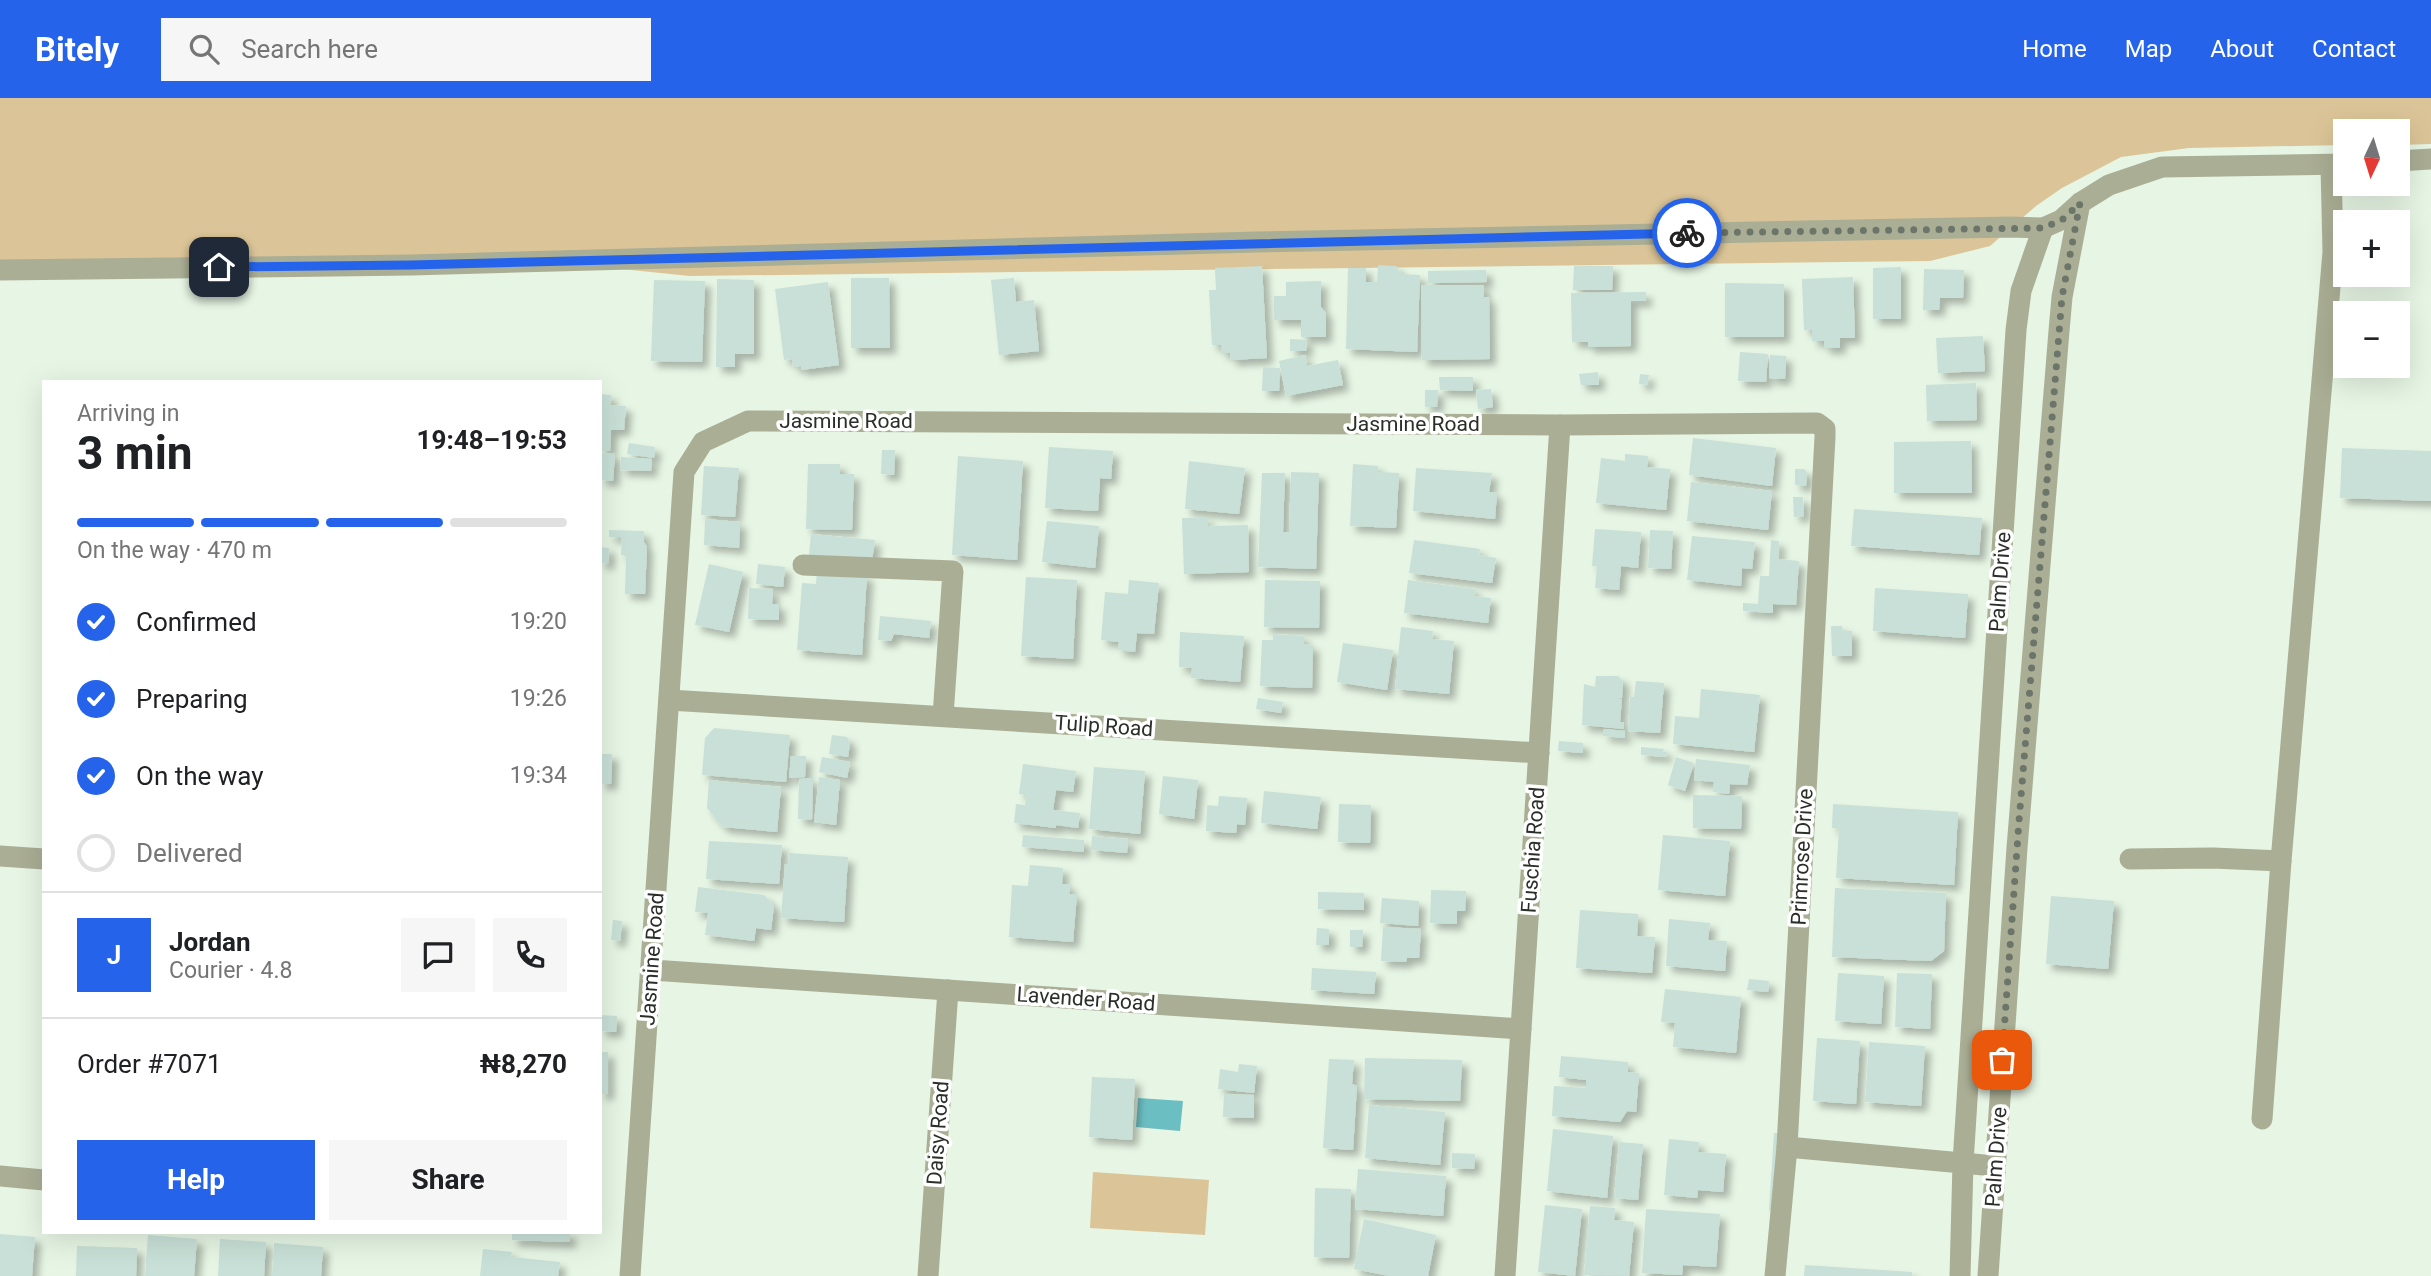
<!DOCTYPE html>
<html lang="en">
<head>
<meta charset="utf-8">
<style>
  body { margin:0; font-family:Roboto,sans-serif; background:#f6f6f6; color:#202124; height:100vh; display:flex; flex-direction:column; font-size:26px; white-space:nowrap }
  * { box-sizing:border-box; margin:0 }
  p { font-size:23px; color:#757577 }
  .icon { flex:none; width:38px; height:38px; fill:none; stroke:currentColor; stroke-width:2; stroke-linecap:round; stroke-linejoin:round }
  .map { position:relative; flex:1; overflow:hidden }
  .panel { position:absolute; left:42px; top:282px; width:560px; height:854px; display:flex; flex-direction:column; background:#fff; border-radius:0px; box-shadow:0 7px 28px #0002 }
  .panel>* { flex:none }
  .needle { width:46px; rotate:184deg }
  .fabs { position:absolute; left:2333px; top:21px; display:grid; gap:14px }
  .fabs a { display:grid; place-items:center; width:77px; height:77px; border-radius:0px; background:#fff; box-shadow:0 7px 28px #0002; font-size:35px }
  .pin { position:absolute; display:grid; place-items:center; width:60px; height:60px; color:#fff; margin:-30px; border-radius:14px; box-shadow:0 4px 10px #0006 }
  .courier { position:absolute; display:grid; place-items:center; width:70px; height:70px; margin:-35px; border:5px solid #2563eb; border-radius:50%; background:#fff; color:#222; box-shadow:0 2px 9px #0007 }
  .overview em { font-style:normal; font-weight:700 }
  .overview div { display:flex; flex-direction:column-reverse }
  .overview { display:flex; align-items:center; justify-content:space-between; height:119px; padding:0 35px }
  h1 { font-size:46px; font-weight:700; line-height:52px }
  .bar { display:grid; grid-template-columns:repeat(4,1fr); gap:10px 7px; align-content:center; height:84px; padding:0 35px }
  .bar i { height:9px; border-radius:5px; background:#e0e0e0 }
  .bar .current { background:#2563eb }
  .bar p { grid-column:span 4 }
  .line { display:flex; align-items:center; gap:18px; padding:0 35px; border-top:2px solid #e0e0e0 }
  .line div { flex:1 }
  .round { display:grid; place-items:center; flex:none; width:74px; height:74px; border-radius:0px; background:#f6f6f6 }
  ol { padding:0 35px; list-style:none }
  li { display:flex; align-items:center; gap:21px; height:77px }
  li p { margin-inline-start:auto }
  li .icon { padding:7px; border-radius:50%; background:#2563eb; color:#fff; stroke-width:4 }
  li:last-child { color:#757577 }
  li i { width:38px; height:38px; border:4px solid #e0e0e0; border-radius:50% }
  .cta { display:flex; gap:14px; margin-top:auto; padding:14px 35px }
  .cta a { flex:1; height:80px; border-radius:0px; background:#2563eb; color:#fff; font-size:28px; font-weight:700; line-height:80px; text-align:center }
  .cta a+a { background:#f6f6f6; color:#202124 }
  header { display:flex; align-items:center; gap:42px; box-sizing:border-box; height:98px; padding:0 35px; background:#2563eb; color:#fff }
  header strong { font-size:33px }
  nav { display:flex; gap:38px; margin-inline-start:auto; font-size:24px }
  .search { width:490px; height:63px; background:#f6f6f6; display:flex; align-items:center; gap:18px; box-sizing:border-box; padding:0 24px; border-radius:0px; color:#757577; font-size:26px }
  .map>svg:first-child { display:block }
</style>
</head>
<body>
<header>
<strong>Bitely</strong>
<div class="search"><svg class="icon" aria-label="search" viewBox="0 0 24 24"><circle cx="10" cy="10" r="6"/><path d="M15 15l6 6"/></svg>Search here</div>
<nav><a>Home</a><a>Map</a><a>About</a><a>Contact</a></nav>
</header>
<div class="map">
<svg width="2431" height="1178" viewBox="0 0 2431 1178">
  <defs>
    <filter id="shadow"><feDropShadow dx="6" dy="6" stdDeviation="3.5" flood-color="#0004"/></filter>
  </defs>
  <rect width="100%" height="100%" fill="#e6f5e4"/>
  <g fill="#dbc598">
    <polygon points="0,0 2431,0 2431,46 2398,47 2398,33 2345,33 2345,47 2189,50 2121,59 2062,90 2036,108 1990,148 1930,163 690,178 523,161 0,172"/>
    <polygon points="1093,1074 1209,1082 1205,1137 1090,1130"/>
  </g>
  <polygon fill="#6bbec2" points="1138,1000 1183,1003 1180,1033 1136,1029"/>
  <g fill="#c8e0d7" filter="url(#shadow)">
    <polygon points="1378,167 1396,168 1401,176 1420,177 1417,254 1346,251 1348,170 1366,170 1366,184 1377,184"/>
    <polygon points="1262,168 1267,260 1231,262 1230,255 1221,255 1221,247 1212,247 1209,192 1216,192 1215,170"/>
    <polygon points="1574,168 1613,168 1612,192 1573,192"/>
    <polygon points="1901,169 1901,221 1873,221 1873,170"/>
    <polygon points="1924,171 1964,172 1963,200 1940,200 1939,212 1923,212"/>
    <polygon points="1486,172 1487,184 1428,185 1428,173"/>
    <polygon points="1853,179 1855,240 1840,240 1840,250 1824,250 1824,243 1812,243 1812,232 1804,232 1802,181"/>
    <polygon points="851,180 889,180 890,250 851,250"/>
    <polygon points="1014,180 1016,204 1034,202 1039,253 999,257 991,182"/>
    <polygon points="717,181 754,182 754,256 735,256 735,269 716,269"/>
    <polygon points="654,182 705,183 702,264 651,263"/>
    <polygon points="1321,183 1321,209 1326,215 1326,239 1301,239 1301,222 1274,222 1274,198 1286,198 1286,184"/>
    <polygon points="828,184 839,267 801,272 801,268 793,269 792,261 784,262 775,191"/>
    <polygon points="1725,185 1784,186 1784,239 1725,239"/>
    <polygon points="1421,187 1484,187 1484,199 1489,199 1490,261 1422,262"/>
    <polygon points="1646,194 1646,203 1631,203 1631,248 1588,249 1588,244 1572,244 1571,195"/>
    <polygon points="1983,238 1985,273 1938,275 1936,240"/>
    <polygon points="1290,241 1307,242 1306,253 1290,253"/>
    <polygon points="1740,254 1768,256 1766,284 1738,283"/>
    <polygon points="1305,257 1307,268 1338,262 1343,287 1286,298 1279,263"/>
    <polygon points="1770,257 1786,258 1785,281 1769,280"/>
    <polygon points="1263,269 1280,270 1279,293 1262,293"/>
    <polygon points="1598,274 1599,287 1581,287 1579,276"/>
    <polygon points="1640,276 1649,277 1647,287 1639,286"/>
    <polygon points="1439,279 1473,279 1473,293 1440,292"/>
    <polygon points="1976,285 1977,322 1927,323 1926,287"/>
    <polygon points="1491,291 1493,309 1478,311 1476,292"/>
    <polygon points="1425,292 1438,292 1437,309 1425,309"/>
    <polygon points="600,296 611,297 610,307 626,308 624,332 611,332 610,353 600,353"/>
    <polygon points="1693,340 1776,350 1772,388 1689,377"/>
    <polygon points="1971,343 1972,395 1894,395 1894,344"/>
    <polygon points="629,345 655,349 654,360 627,356"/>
    <polygon points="1049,349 1113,353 1111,381 1100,380 1098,413 1045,410"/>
    <polygon points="2342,350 2431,353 2431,403 2340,400"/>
    <polygon points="882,352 895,352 894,377 881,376"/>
    <polygon points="600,355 615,356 613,383 600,382"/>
    <polygon points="1625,356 1648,358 1647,369 1670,371 1666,412 1596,405 1601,360 1625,363"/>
    <polygon points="958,358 1023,363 1017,462 952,457"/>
    <polygon points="621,359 652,361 651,373 620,372"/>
    <polygon points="1189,363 1245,370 1239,416 1185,411"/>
    <polygon points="808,366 840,366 840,376 854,376 852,432 806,431"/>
    <polygon points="1353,366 1378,368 1378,374 1399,375 1396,430 1350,428"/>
    <polygon points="704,368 739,370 735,419 701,417"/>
    <polygon points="1416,370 1492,375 1489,394 1497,395 1495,421 1413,413"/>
    <polygon points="1795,371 1804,371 1807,374 1806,388 1795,387"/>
    <polygon points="1291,374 1319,375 1316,471 1258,469 1262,375 1285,375 1283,434 1289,434"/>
    <polygon points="1691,384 1772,393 1768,432 1687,423"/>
    <polygon points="1793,399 1803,399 1804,418 1794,419"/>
    <polygon points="1854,411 1982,420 1979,457 1851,448"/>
    <polygon points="1182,420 1208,420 1208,428 1248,427 1249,474 1184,476"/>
    <polygon points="705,421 740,424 739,450 704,447"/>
    <polygon points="1047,423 1099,428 1095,470 1042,464"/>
    <polygon points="1595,431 1641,434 1638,470 1621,468 1619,492 1595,490 1597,468 1592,468"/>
    <polygon points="609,432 644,433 644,444 647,449 645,496 625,496 626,458 621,457 622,439 609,439"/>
    <polygon points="1650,432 1673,433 1671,471 1648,470"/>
    <polygon points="811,436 875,442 872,463 809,457"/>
    <polygon points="1692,438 1755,444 1752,471 1742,470 1741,488 1687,482"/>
    <polygon points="1414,442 1480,451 1479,457 1496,460 1492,485 1409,475"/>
    <polygon points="1771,442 1779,443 1778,461 1799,463 1796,507 1773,506 1773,515 1743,513 1743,505 1758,506 1760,478 1769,478"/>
    <polygon points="600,449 609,450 608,466 600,465"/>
    <polygon points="709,466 743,474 729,534 695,527"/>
    <polygon points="758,466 785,469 783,489 756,486"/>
    <polygon points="817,473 867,477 862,557 797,552 802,485 816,486"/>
    <polygon points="1026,479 1077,482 1073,561 1021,558"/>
    <polygon points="1129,482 1159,485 1154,536 1137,535 1135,554 1118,552 1119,544 1101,542 1105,494 1128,496"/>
    <polygon points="1265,482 1320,483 1319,530 1264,529"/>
    <polygon points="1408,482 1475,491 1474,498 1491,500 1488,525 1404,515"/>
    <polygon points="749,490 773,491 772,506 779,506 779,522 748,521"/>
    <polygon points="1875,490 1968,496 1965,540 1873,533"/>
    <polygon points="880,518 931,523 929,540 894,536 891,543 878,542"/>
    <polygon points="1831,528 1842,528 1843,533 1852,533 1852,558 1832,558"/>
    <polygon points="1401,529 1433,533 1432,541 1454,543 1449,596 1395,591"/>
    <polygon points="1180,534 1244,538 1240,584 1191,580 1192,570 1179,569"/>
    <polygon points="1273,536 1304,538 1304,546 1313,547 1312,590 1260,588 1262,542 1273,542"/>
    <polygon points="1343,545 1393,552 1387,592 1337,584"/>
    <polygon points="1596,578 1618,578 1623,583 1622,600 1615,600 1622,601 1620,624 1624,624 1624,631 1582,627 1584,586 1595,589"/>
    <polygon points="1636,583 1664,585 1660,635 1628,633 1630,599 1634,599"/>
    <polygon points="1701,591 1760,597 1754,654 1673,646 1675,618 1699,620"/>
    <polygon points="1258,600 1283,604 1281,615 1256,611"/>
    <polygon points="714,630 790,637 786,684 702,677 705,640"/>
    <polygon points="1604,631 1625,633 1625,640 1603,638"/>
    <polygon points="832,637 847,639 850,646 848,659 829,656"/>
    <polygon points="1559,643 1583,645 1583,655 1558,653"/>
    <polygon points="1641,649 1664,651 1663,654 1667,654 1666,659 1641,657"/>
    <polygon points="600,656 612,656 611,686 600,686"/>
    <polygon points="791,658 806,658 805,679 789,680"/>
    <polygon points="822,659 850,664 847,680 819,674"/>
    <polygon points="1676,659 1694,665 1685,693 1668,687"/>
    <polygon points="1696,661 1750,667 1747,687 1730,686 1729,696 1713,694 1714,684 1694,682"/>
    <polygon points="1023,666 1076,673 1073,694 1056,692 1053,712 1080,715 1078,730 1056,727 1056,730 1014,725 1016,706 1025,707 1027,697 1019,696"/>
    <polygon points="1094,669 1145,673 1140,736 1089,731"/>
    <polygon points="1163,678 1198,682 1194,721 1159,716"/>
    <polygon points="819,679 840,682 836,727 814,724"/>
    <polygon points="813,680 812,722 798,721 799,681"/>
    <polygon points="709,682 781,689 777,734 723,729 707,710"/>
    <polygon points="1264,693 1321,699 1317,731 1261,725"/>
    <polygon points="1693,697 1742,698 1741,731 1693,730"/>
    <polygon points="1219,698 1247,700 1245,727 1237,726 1236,735 1206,733 1207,707 1218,708"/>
    <polygon points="1339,706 1371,707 1370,745 1338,744"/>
    <polygon points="1833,706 1958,714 1954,787 1836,780 1839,730 1832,730"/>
    <polygon points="1023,737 1084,742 1084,754 1022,749"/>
    <polygon points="1663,737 1730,743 1725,798 1658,792"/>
    <polygon points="1092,738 1128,741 1127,755 1091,752"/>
    <polygon points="709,743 782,747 779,786 706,781"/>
    <polygon points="789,755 848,759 844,824 781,820 785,766 788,766"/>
    <polygon points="1030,767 1063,770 1062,786 1070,786 1069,796 1077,796 1073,844 1009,839 1012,787 1028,788"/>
    <polygon points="698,789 764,797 774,808 771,832 756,830 754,843 705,837 708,815 695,814"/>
    <polygon points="1835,790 1946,795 1944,853 1931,863 1832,859"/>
    <polygon points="1431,792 1466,793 1465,813 1457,813 1457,826 1430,825"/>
    <polygon points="1318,794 1364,795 1364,812 1318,811"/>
    <polygon points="2051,798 2114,803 2108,871 2046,866"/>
    <polygon points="1382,800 1419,803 1418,828 1380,825"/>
    <polygon points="1580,812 1638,816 1637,838 1655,839 1652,875 1576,870"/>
    <polygon points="1669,821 1710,825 1708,842 1727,843 1725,873 1666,868"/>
    <polygon points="613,822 622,823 620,843 611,842"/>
    <polygon points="1383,829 1421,831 1419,860 1407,860 1406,864 1381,863"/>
    <polygon points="1317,830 1329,831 1329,847 1316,847"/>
    <polygon points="1350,832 1363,832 1362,849 1350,849"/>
    <polygon points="1312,870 1376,874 1374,896 1311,892"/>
    <polygon points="1838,875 1884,878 1881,926 1835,923"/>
    <polygon points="1897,875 1932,876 1930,931 1895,929"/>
    <polygon points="1749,881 1769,883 1768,894 1747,892"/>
    <polygon points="1665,891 1741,899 1736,955 1673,949 1675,925 1661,924"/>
    <polygon points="600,917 617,918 616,934 600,933"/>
    <polygon points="1817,940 1860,943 1856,1006 1813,1003"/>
    <polygon points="1869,944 1925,948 1921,1008 1865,1004"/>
    <rect x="600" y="954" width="8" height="42"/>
    <polygon points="1561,958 1628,964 1628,974 1639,975 1636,1014 1627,1013 1620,1024 1552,1018 1554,988 1586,990 1586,982 1559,979"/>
    <polygon points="1365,960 1462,962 1460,1003 1364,1001"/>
    <polygon points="1329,961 1354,962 1352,986 1357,988 1353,1052 1323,1050"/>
    <polygon points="1239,966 1257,968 1254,995 1218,991 1220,971 1238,974"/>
    <polygon points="1092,979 1135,981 1132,1042 1089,1039"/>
    <polygon points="1224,996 1254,997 1254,1020 1223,1019"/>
    <polygon points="1369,1007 1445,1014 1440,1067 1365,1060"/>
    <polygon points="1553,1031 1613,1038 1607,1100 1547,1093"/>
    <polygon points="1774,1035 1780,1035 1775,1113 1769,1112"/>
    <polygon points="1669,1041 1699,1044 1698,1054 1726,1056 1723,1094 1698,1092 1697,1100 1664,1097"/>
    <polygon points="1619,1044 1643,1046 1638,1102 1614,1100"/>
    <polygon points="1452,1055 1475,1056 1474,1071 1452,1070"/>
    <polygon points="1358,1071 1446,1078 1443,1118 1355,1111"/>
    <polygon points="1315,1090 1351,1091 1349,1160 1314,1159"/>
    <polygon points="1545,1107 1582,1111 1575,1178 1538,1174"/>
    <polygon points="1590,1108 1615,1110 1614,1122 1634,1124 1629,1178 1584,1177"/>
    <polygon points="1646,1111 1720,1116 1716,1169 1683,1167 1682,1177 1642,1175"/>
    <polygon points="1364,1121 1436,1137 1428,1178 1389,1178 1354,1171"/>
    <polygon points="512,1134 570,1134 570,1144 512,1142"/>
    <polygon points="0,1136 35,1139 32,1178 0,1178"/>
    <polygon points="148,1137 197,1141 194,1178 145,1178"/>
    <polygon points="220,1141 266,1144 264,1178 218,1178"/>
    <polygon points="274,1145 323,1149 321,1178 272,1178"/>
    <polygon points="77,1148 137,1150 136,1178 76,1178"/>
    <polygon points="483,1151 512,1154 511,1159 560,1164 558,1178 480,1178"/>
    <polygon points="1805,1167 1912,1174 1912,1178 1804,1178"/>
  </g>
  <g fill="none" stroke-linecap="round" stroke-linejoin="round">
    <g stroke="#aaae94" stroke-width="21">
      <polyline points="2398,63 2431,61"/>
      <polyline points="0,172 411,167 1257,144 2010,129 2043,130 2061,122 2080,105 2109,87 2162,69 2345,66"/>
      <polyline points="803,467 953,473 943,618"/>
      <polyline points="669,602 1539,655"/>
      <polyline points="0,758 44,761"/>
      <polyline points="2130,761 2213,760 2281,763"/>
      <polyline points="652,872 1521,931"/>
      <polyline points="2262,1021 2281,763 2333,154 2331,67"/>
      <polyline points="1787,1049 1995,1068"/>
      <polyline points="0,1078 44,1082"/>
      <polyline points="630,1178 684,374 703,344 748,323 1560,327 1817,325 1825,331 1825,339 1787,1049 1775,1178"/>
      <polyline points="928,1178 948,892"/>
      <polyline points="1505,1178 1560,327"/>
      <polyline points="1960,1178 1963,1065 2016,232 2021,193 2043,130"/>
      <polyline points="1988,1178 2017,750 2059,233 2062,199 2080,105"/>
    </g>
  </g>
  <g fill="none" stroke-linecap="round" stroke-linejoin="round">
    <polyline stroke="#6c756a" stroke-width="7" stroke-dasharray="0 12.6" points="1687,135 2043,130 2062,122 2080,105 2062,199 2019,723 2002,962"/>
    <polyline stroke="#2563eb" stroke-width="9" points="219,169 411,167 1687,135"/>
  </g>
  <g text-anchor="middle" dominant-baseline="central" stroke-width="7" stroke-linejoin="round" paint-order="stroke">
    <g font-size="21" fill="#2a3029" stroke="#fff">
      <text x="846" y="323">Jasmine Road</text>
      <text x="1413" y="326">Jasmine Road</text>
      <text transform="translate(2000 484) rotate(-86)">Palm Drive</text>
      <text transform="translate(1104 628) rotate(4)">Tulip Road</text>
      <text transform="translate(1533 752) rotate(-86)">Fuschia Road</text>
      <text transform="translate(1802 759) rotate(-87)">Primrose Drive</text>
      <text transform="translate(652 861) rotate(-86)">Jasmine Road</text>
      <text transform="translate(1086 901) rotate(4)">Lavender Road</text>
      <text transform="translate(938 1035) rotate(-86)">Daisy Road</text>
      <text transform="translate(1996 1059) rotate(-86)">Palm Drive</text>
    </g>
  </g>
</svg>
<div class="fabs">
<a><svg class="needle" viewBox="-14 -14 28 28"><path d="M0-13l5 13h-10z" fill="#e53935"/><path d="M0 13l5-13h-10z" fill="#757577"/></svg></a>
<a>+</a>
<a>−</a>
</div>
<div class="pin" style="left:2002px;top:962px;background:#ea580c"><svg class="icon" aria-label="bag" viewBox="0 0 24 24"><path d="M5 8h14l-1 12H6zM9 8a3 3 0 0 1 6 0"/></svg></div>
<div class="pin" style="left:219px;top:169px;background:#1f2937"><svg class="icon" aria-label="home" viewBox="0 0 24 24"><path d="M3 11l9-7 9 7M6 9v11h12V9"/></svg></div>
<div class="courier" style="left:1687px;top:135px"><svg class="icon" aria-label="bike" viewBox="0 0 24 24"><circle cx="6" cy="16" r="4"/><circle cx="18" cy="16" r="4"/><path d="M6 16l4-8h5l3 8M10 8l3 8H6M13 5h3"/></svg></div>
<section class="panel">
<div class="overview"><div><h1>3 min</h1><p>Arriving in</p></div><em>19:48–19:53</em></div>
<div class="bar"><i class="current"></i><i class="current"></i><i class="current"></i><i></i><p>On the way · 470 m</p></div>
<ol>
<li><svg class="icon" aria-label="check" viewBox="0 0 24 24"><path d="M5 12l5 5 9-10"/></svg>Confirmed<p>19:20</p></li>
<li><svg class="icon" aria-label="check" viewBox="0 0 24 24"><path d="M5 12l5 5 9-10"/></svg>Preparing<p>19:26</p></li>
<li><svg class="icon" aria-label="check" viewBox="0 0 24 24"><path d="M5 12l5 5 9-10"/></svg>On the way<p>19:34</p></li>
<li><i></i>Delivered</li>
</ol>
<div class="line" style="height:126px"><b class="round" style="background:#2563eb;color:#fff">J</b><div><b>Jordan</b><p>Courier · 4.8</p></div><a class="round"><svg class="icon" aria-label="chat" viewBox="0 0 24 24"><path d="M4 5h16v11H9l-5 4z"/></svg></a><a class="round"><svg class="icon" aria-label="phone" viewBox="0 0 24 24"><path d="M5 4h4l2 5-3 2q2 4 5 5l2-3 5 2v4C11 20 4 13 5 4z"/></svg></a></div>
<div class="line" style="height:91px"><div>Order #7071</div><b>₦8,270</b></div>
<div class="cta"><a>Help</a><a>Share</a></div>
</section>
</div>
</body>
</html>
